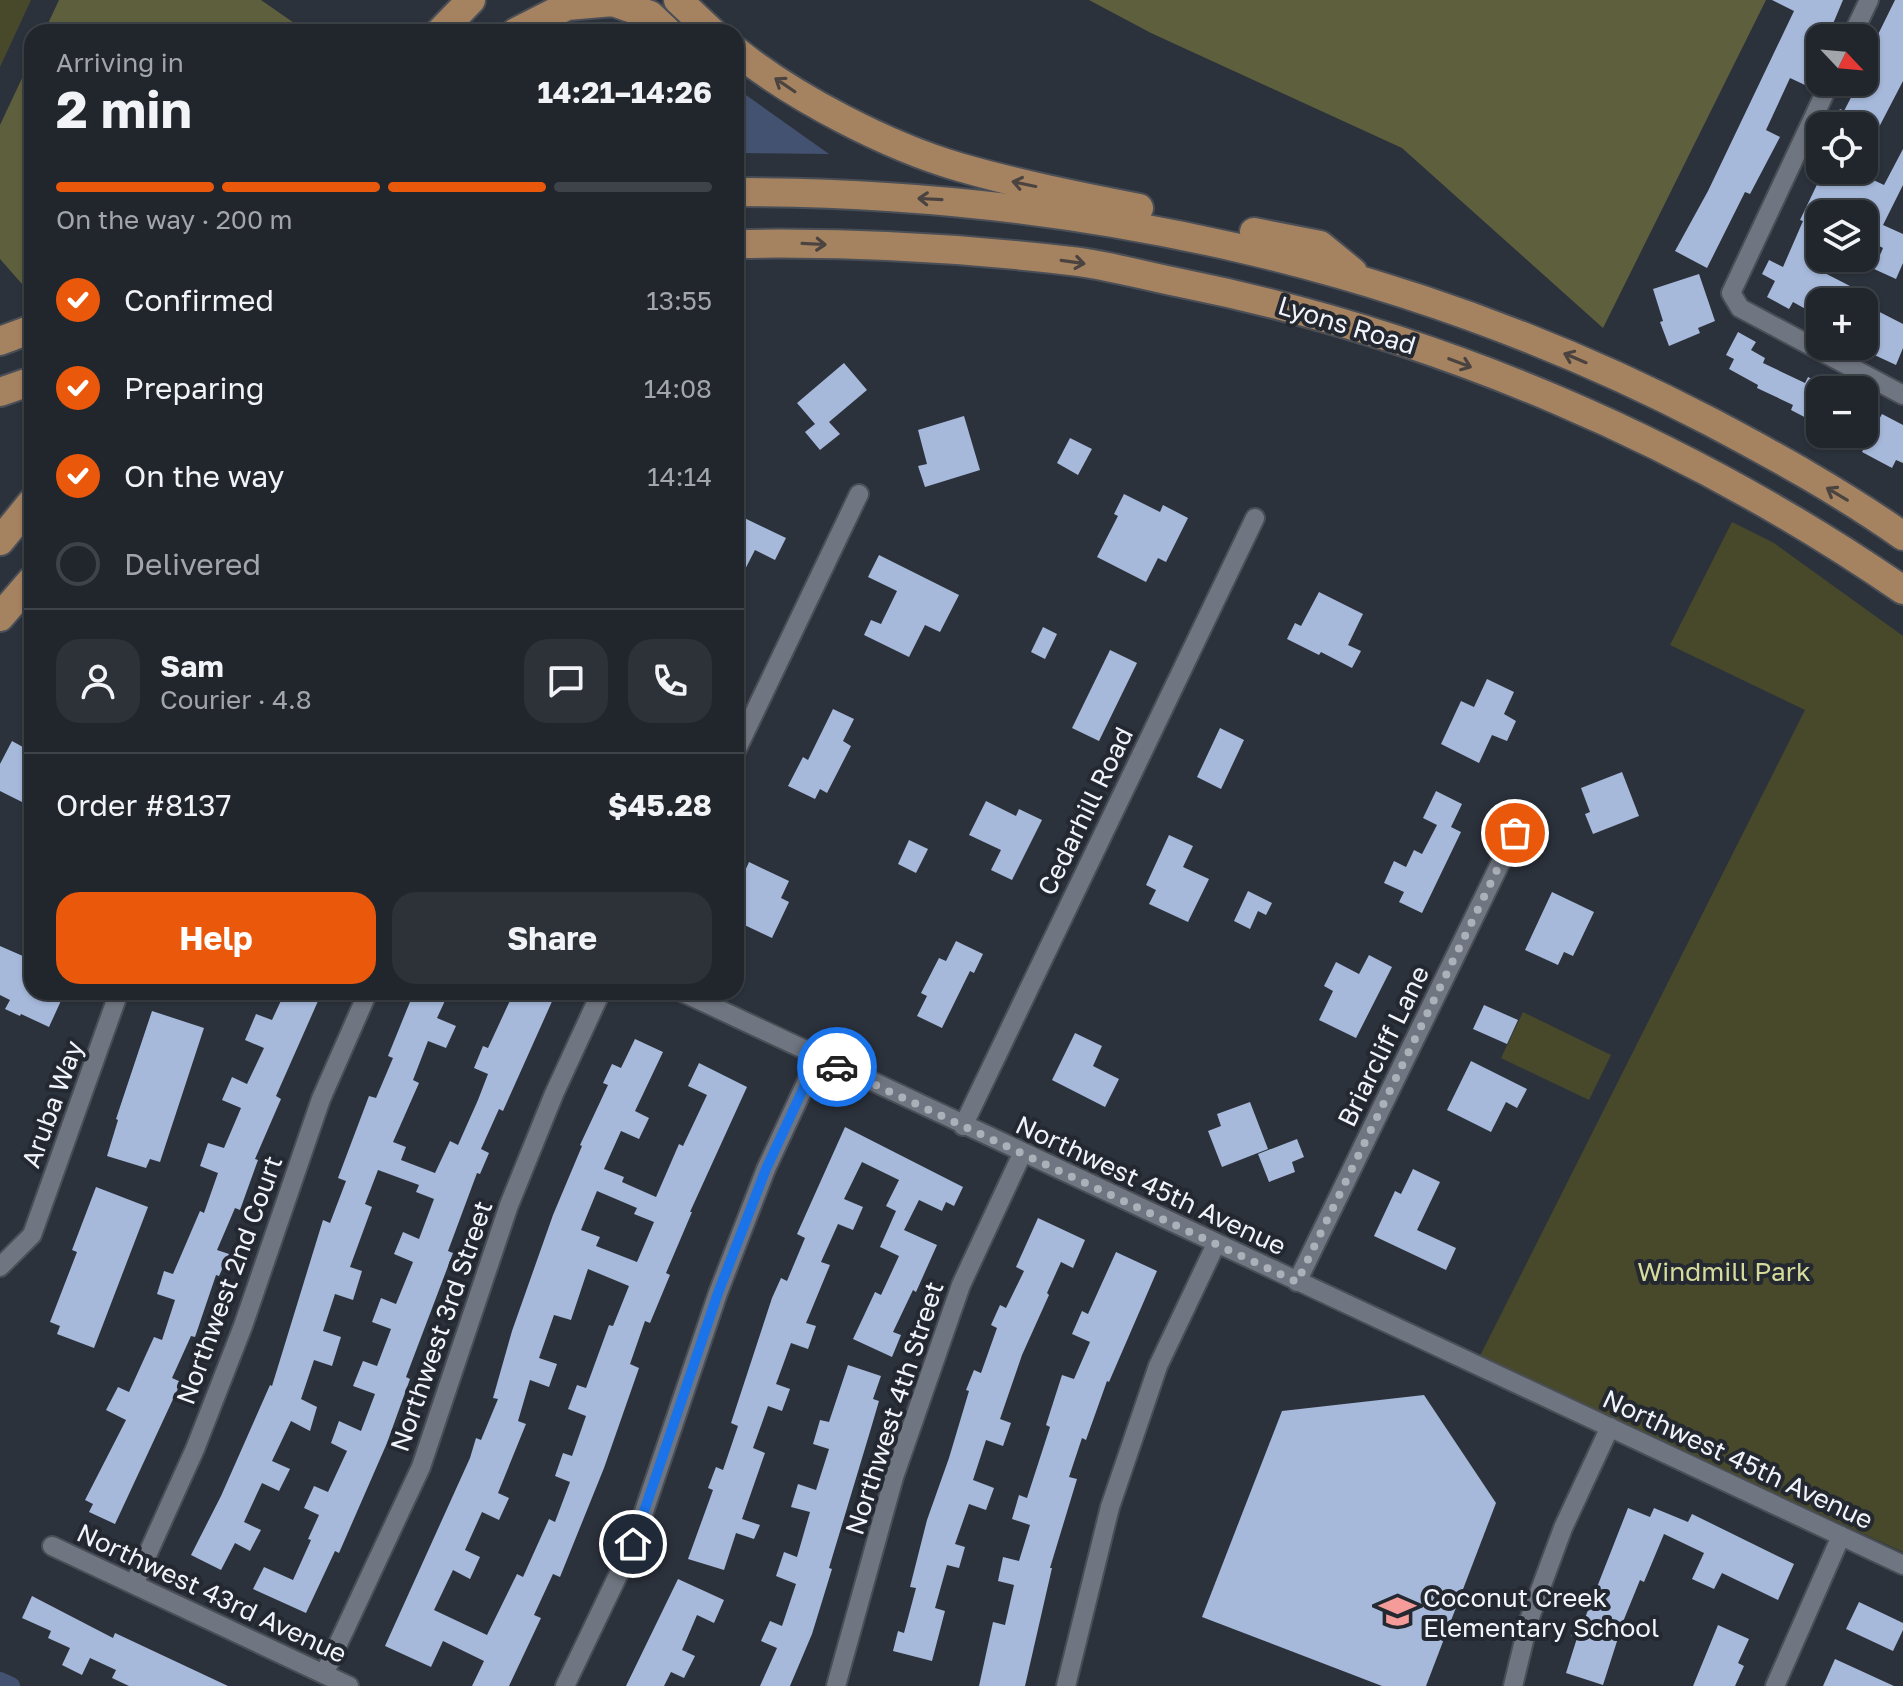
<!DOCTYPE html>
<html lang="en">
<head>
<meta charset="utf-8">
<style>
  body { margin:0; font-family:"Golos Text",sans-serif; background:#2d3239; color:#f1f3f6; height:100vh; display:flex; flex-direction:column; font-size:30px; white-space:nowrap }
  * { box-sizing:border-box; margin:0 }
  p { font-size:26px; color:#a2a5aa }
  .icon { flex:none; width:44px; height:44px; fill:none; stroke:currentColor; stroke-width:2; stroke-linecap:round; stroke-linejoin:round }
  .map { position:relative; flex:1; overflow:hidden }
  .details { position:absolute; left:24px; top:24px; width:720px; height:976px; display:flex; flex-direction:column; background:#21262d; border-radius:24px; box-shadow:0 2px 6px #0004,0 0 0 2px #3e4349 }
  .details>* { flex:none }
  .needle { width:52px; rotate:116deg }
  .buttons { position:absolute; left:1806px; top:24px; display:grid; gap:16px }
  .buttons a { display:grid; place-items:center; width:72px; height:72px; border-radius:16px; background:#21262d; box-shadow:0 2px 6px #0004,0 0 0 2px #3e4349; font-size:40px }
  .pin { position:absolute; display:grid; place-items:center; width:68px; height:68px; color:#fff; margin:-34px; border:4px solid #fff; border-radius:50%; box-shadow:0 2px 8px #0007 }
  .courier { position:absolute; display:grid; place-items:center; width:80px; height:80px; margin:-40px; border:6px solid #1a73e8; border-radius:50%; background:#fff; color:#222; box-shadow:0 2px 10px #0007 }
  .overview em { font-style:normal; font-weight:700 }
  .overview div { display:flex; flex-direction:column-reverse }
  .overview { display:flex; align-items:center; justify-content:space-between; height:136px; padding:0 32px }
  h1 { font-size:52px; font-weight:700; line-height:60px }
  .bar { display:grid; grid-template-columns:repeat(4,1fr); gap:12px 8px; align-content:center; height:96px; padding:0 32px }
  .bar i { height:10px; border-radius:6px; background:#3e4349 }
  .bar .current { background:#ea580c }
  .bar p { grid-column:span 4 }
  .line { display:flex; align-items:center; gap:20px; padding:0 32px; border-top:2px solid #3e4349 }
  .line div { flex:1 }
  .round { display:grid; place-items:center; flex:none; width:84px; height:84px; border-radius:24px; background:#2d3239 }
  ol { padding:0 32px; list-style:none }
  li { display:flex; align-items:center; gap:24px; height:88px }
  li p { margin-inline-start:auto }
  li .icon { padding:8px; border-radius:50%; background:#ea580c; color:#fff; stroke-width:4 }
  li:last-child { color:#a2a5aa }
  li i { width:44px; height:44px; border:4px solid #3e4349; border-radius:50% }
  .button { display:flex; gap:16px; margin-top:auto; padding:16px 32px }
  .button a { flex:1; height:92px; border-radius:24px; background:#ea580c; color:#fff; font-size:32px; font-weight:700; line-height:92px; text-align:center }
  .button a+a { background:#2d3239; color:#f1f3f6 }
  .map>svg:first-child { display:block }
</style>
</head>
<body>
<div class="map">
<svg width="1903" height="1686" viewBox="0 0 1903 1686">
  <rect width="100%" height="100%" fill="#2c323c"/>
  <g fill="#47492a">
    <polygon points="0,0 31,0 0,67"/>
    <polygon points="1732,522 1774,543 1903,636 1903,1552 1479,1358 1805,710 1670,645"/>
    <polygon points="1523,1012 1611,1055 1589,1100 1501,1058"/>
  </g>
  <g fill="#5e603d">
    <polygon points="59,0 261,0 307,32 44,32"/>
    <polygon points="1089,0 1766,0 1603,328 1402,148 1151,33"/>
    <polygon points="32,57 32,292 30,293 0,259 0,125"/>
  </g>
  <polygon fill="#445271" points="736,88 829,154 736,153"/>
  <g fill="none" stroke-linecap="round" stroke-linejoin="round">
    <polyline stroke="#445271" stroke-width="18" points="0,1681 11,1686"/>
  </g>
  <g fill="#a6b9db" fill-rule="evenodd">
    <polygon points="1772,0 1843,0 1827,38 1820,38 1820,55 1805,85 1790,78 1766,130 1780,137 1750,194 1745,192 1707,268 1675,251 1708,191 1794,11"/>
    <polygon points="1895,0 1903,0 1903,81 1864,156 1864,126 1831,126 1840,109 1844,111 1859,82 1864,82 1864,63"/>
    <polygon points="1903,149 1903,185 1883,225 1903,234 1903,263 1896,279 1874,269 1883,248 1864,238 1864,214 1820,214 1820,247 1811,266 1850,286 1841,302 1820,302 1820,317 1793,302 1789,309 1767,297 1775,281 1762,274 1769,260 1783,267 1803,221 1800,220 1824,170 1852,170 1884,185"/>
    <polygon points="1699,274 1715,321 1698,328 1700,333 1669,346 1660,322 1663,321 1653,289"/>
    <polygon points="1864,304 1903,324 1903,348 1896,365 1855,346 1876,346 1864,340"/>
    <polygon points="1738,332 1756,342 1751,350 1765,358 1763,363 1805,383 1808,377 1824,385 1820,390 1820,411 1814,422 1791,410 1793,405 1757,388 1758,385 1729,369 1734,359 1726,355"/>
    <polygon points="844,363 867,390 829,422 840,434 820,450 805,432 815,424 797,403"/>
    <polygon points="1882,414 1903,425 1903,463 1896,460 1892,468 1862,452 1864,448 1836,434 1871,434"/>
    <polygon points="964,416 980,470 925,487 918,466 927,464 918,430"/>
    <polygon points="1070,438 1092,449 1078,475 1057,463"/>
    <polygon points="1124,494 1160,512 1163,505 1188,518 1166,562 1158,558 1146,582 1097,557 1118,516 1114,514"/>
    <polygon points="736,514 786,538 775,560 755,550 736,587"/>
    <polygon points="879,555 959,595 940,632 925,625 909,657 864,635 871,620 881,624 897,591 868,577"/>
    <polygon points="1319,592 1363,614 1348,645 1361,651 1352,668 1321,652 1319,655 1287,639 1295,623 1301,626"/>
    <polygon points="1043,627 1057,634 1045,659 1031,652"/>
    <polygon points="1110,650 1137,663 1099,741 1072,728"/>
    <polygon points="1487,679 1514,692 1504,714 1516,721 1507,741 1492,735 1479,763 1441,744 1461,701 1474,707"/>
    <polygon points="833,709 854,719 843,741 851,746 827,793 820,789 815,799 788,786 803,757 808,760"/>
    <polygon points="1220,728 1244,740 1221,789 1197,777"/>
    <polygon points="12,741 32,752 32,807 0,791 0,764"/>
    <polygon points="1622,772 1639,816 1593,834 1585,814 1590,812 1581,788"/>
    <polygon points="1436,791 1462,804 1451,827 1461,832 1422,913 1399,902 1404,892 1384,883 1394,861 1406,867 1414,850 1422,854 1437,825 1423,818"/>
    <polygon points="986,801 1016,816 1019,809 1042,820 1012,880 991,870 1001,850 969,835"/>
    <polygon points="1169,835 1193,846 1183,867 1209,879 1188,922 1149,904 1156,890 1146,885"/>
    <polygon points="909,840 928,849 916,873 898,864"/>
    <polygon points="749,862 789,881 781,898 789,902 772,938 736,921 736,891"/>
    <polygon points="1248,891 1272,903 1266,915 1258,911 1250,929 1234,921"/>
    <polygon points="1552,892 1594,912 1573,956 1564,952 1558,965 1525,950"/>
    <polygon points="956,941 983,954 974,973 970,971 942,1028 917,1016 927,996 921,993 939,958 946,961"/>
    <polygon points="0,946 32,960 32,992 65,992 49,1027 21,1014 20,1016 5,1009 10,1000 0,995"/>
    <polygon points="1369,955 1392,967 1356,1038 1319,1020 1333,991 1324,986 1336,962 1359,974"/>
    <polygon points="285,992 322,992 276,1096 281,1099 255,1159 258,1160 240,1210 235,1208 217,1250 229,1254 219,1276 216,1275 195,1337 191,1336 172,1378 181,1382 115,1524 89,1512 93,1504 85,1500 126,1420 106,1410 118,1387 129,1392 154,1337 162,1340 175,1300 157,1294 164,1271 173,1274 200,1211 204,1213 218,1173 200,1166 208,1143 224,1148 241,1108 222,1100 232,1077 247,1084 264,1048 245,1040 256,1014 272,1020"/>
    <polygon points="414,992 449,992 437,1018 456,1026 446,1048 428,1041 413,1080 419,1083 393,1142 406,1147 401,1160 435,1173 450,1141 458,1145 478,1100 488,1074 474,1068 483,1046 488,1048 514,992 542,992 554,997 503,1111 499,1109 481,1149 489,1153 480,1174 477,1173 448,1251 453,1253 406,1377 410,1379 387,1443 339,1553 335,1551 306,1613 253,1589 264,1567 293,1580 311,1540 308,1539 319,1515 304,1508 314,1486 328,1492 347,1451 331,1443 339,1421 361,1431 375,1394 353,1386 363,1361 377,1366 391,1329 372,1322 381,1298 396,1304 413,1262 394,1254 403,1232 419,1239 434,1199 416,1192 419,1185 378,1170 365,1204 372,1207 350,1267 362,1271 353,1300 335,1294 323,1331 341,1337 332,1366 314,1360 301,1399 317,1407 310,1431 291,1421 272,1461 290,1469 279,1491 262,1483 244,1522 261,1530 250,1551 235,1543 221,1570 191,1555 221,1496 270,1385 272,1386 323,1220 330,1223 346,1181 338,1178 369,1096 376,1098 393,1058 388,1056"/>
    <polygon points="1484,1005 1518,1020 1507,1044 1473,1029"/>
    <polygon points="152,1011 204,1028 160,1162 150,1159 146,1168 107,1156 118,1120 116,1119"/>
    <polygon points="1075,1033 1102,1046 1093,1066 1119,1079 1105,1107 1052,1080"/>
    <path d="M635 1039 663 1052 635 1111 649 1118 639 1139 621 1131 604 1169 624 1177 622 1182 656 1197 679 1144 683 1146 707 1095 688 1086 699 1063 747 1087 690 1212H692L666 1273 670 1275 650 1323 645 1321 630 1364 639 1368 604 1468 560 1577 553 1574 534 1615 541 1618 509 1686H472L484 1661 443 1641 431 1667 385 1646 470 1458 476 1438 481 1440 498 1399 493 1398 512 1331 553 1215 582 1146 580 1145 608 1085 603 1083 612 1064 621 1068ZM597 1191 637 1208 634 1214 654 1222 637 1262 596 1246 600 1237 581 1230ZM588 1269 629 1286 613 1326 609 1325 586 1388 577 1385 568 1409 586 1416 572 1456 563 1453 555 1476 570 1482 555 1522 549 1519 523 1577 517 1574 487 1635 434 1610 453 1570 470 1579 480 1557 465 1550 482 1512 499 1520 509 1498 498 1493 526 1424 518 1421 530 1380 549 1387 557 1364 539 1358 554 1315 571 1320Z"/>
    <polygon points="1471,1061 1527,1089 1517,1108 1506,1102 1491,1132 1447,1110"/>
    <polygon points="1250,1102 1268,1149 1222,1167 1208,1131 1221,1126 1217,1114"/>
    <polygon points="845,1127 963,1187 954,1206 946,1202 942,1211 919,1200 904,1230 937,1245 916,1292 913,1290 893,1332 901,1335 892,1357 853,1339 875,1292 881,1295 899,1256 880,1247 896,1211 886,1206 899,1180 862,1162 844,1199 863,1207 853,1230 838,1224 821,1262 830,1265 806,1323 816,1326 808,1349 791,1343 776,1384 790,1389 782,1411 768,1406 753,1448 765,1453 742,1519 760,1525 754,1539 736,1533 724,1570 688,1559 713,1490 708,1488 716,1467 723,1470 738,1426 731,1423 772,1298 781,1278 787,1281 805,1238 797,1234"/>
    <polygon points="1297,1139 1304,1157 1292,1162 1295,1172 1269,1182 1258,1154"/>
    <polygon points="1413,1169 1440,1182 1417,1230 1456,1248 1446,1270 1374,1236 1395,1191 1401,1194"/>
    <polygon points="96,1187 148,1207 94,1348 57,1334 60,1326 50,1322 77,1252 72,1250"/>
    <polygon points="1038,1218 1085,1240 1073,1268 1061,1262 1047,1293 1049,1295 1022,1355 1000,1419 1011,1423 1003,1446 986,1440 973,1480 994,1488 986,1510 969,1504 955,1544 965,1547 959,1568 947,1565 935,1608 945,1611 932,1661 893,1651 898,1631 904,1633 916,1588 910,1587 927,1520 949,1458 969,1391 966,1390 974,1370 981,1373 997,1328 991,1325 1000,1305 1006,1308 1024,1271 1016,1267"/>
    <polygon points="1116,1252 1157,1271 1109,1382 1107,1381 1086,1440 1082,1438 1069,1477 1077,1479 1050,1568 1052,1568 1025,1686 979,1686 993,1622 1005,1625 1014,1585 998,1581 1003,1557 1019,1561 1030,1525 1012,1519 1019,1495 1027,1498 1050,1427 1046,1425 1062,1375 1074,1379 1090,1342 1072,1334 1082,1311 1088,1314"/>
    <polygon points="848,1365 881,1376 873,1399 879,1401 869,1435 829,1568 832,1569 812,1634 790,1686 760,1686 777,1648 761,1641 770,1621 782,1626 796,1584 776,1576 784,1552 797,1557 810,1512 791,1507 798,1484 816,1490 829,1449 813,1444 820,1420 829,1422"/>
    <polygon points="1424,1395 1496,1503 1426,1686 1382,1686 1202,1617 1282,1411"/>
    <polygon points="1628,1508 1650,1517 1654,1508 1688,1522 1692,1514 1794,1564 1778,1600 1722,1573 1714,1589 1692,1579 1704,1553 1664,1534 1644,1582 1640,1580 1618,1634 1619,1635 1603,1685 1566,1673 1577,1638 1571,1636 1576,1620 1583,1623"/>
    <polygon points="678,1579 724,1600 714,1623 697,1615 682,1650 695,1656 684,1678 671,1672 664,1686 626,1686"/>
    <polygon points="32,1596 113,1638 115,1633 228,1686 129,1686 112,1678 116,1670 90,1658 82,1675 62,1665 70,1648 48,1638 51,1631 22,1618"/>
    <polygon points="1859,1602 1903,1623 1903,1630 1893,1651 1846,1629"/>
    <polygon points="1718,1625 1749,1639 1738,1663 1744,1666 1735,1686 1693,1686"/>
    <polygon points="1835,1659 1894,1686 1823,1686"/>
  </g>
  <g fill="none" stroke-linecap="round" stroke-linejoin="round">
    <defs>
      <g id="minor">
        <polyline points="1851,38 1869,0"/>
        <polyline points="1830,82 1731,293 1740,308 1903,395"/>
        <polyline points="736,751 859,494"/>
        <polyline points="682,992 1903,1565"/>
        <polyline points="963,1126 1255,518"/>
        <polyline points="0,1267 32,1235 119,992"/>
        <polyline points="1297,1282 1515,833"/>
        <polyline points="52,1546 349,1686"/>
        <polyline points="134,1584 195,1449 243,1326 321,1099 368,992"/>
        <polyline points="324,1674 421,1467 509,1205 554,1094 601,992"/>
        <polyline points="565,1686 633,1544 718,1293 766,1169 818,1057"/>
        <polyline points="836,1686 894,1477 961,1285 1022,1154"/>
        <polyline points="1066,1686 1110,1507 1158,1366 1216,1244"/>
        <polyline points="1513,1686 1529,1620 1563,1528 1610,1427"/>
        <polyline points="1775,1686 1841,1536"/>
      </g>
      <g id="primary">
        <polyline points="678,0 712,32"/>
        <polyline points="440,32 471,0"/>
        <polyline points="516,32 567,6 613,2 650,15 668,32"/>
        <path d="M736 51C795 98 887 146 959 167 1018 184 1078 196 1139 208"/>
        <path d="M736 192C1076 192 1408 264 1711 422 1777 457 1842 493 1903 536"/>
        <polyline points="1254,232 1320,245 1353,272"/>
        <path d="M736 244C847 242 961 248 1071 261 1108 265 1145 276 1181 283 1439 335 1686 441 1903 590"/>
        <polyline points="0,341 32,329"/>
        <polyline points="0,392 32,381"/>
        <polyline points="0,541 32,502"/>
        <polyline points="0,617 32,580"/>
      </g>
    </defs>
    <use href="#minor" stroke="#4a4e56" stroke-width="22"/>
    <use href="#primary" stroke="#4a4e56" stroke-width="32"/>
    <use href="#minor" stroke="#707681" stroke-width="18"/>
    <use href="#primary" stroke="#a58361" stroke-width="28"/>
  </g>
  <defs><path id="oneway-shaft" d="M-6 0H5M1.5-3L5.5 0L1.5 3" fill="none" stroke-width="1.6" stroke-linecap="round" stroke-linejoin="round" transform="scale(2)"/></defs>
  <g stroke="#4a433f">
    <use href="#oneway-shaft" transform="translate(785 85) rotate(-146)"/>
    <use href="#oneway-shaft" transform="translate(1024 184) rotate(-168)"/>
    <use href="#oneway-shaft" transform="translate(930 199) rotate(-177)"/>
    <use href="#oneway-shaft" transform="translate(814 244) rotate(3)"/>
    <use href="#oneway-shaft" transform="translate(1073 262) rotate(8)"/>
    <use href="#oneway-shaft" transform="translate(1575 358) rotate(-157)"/>
    <use href="#oneway-shaft" transform="translate(1460 363) rotate(21)"/>
    <use href="#oneway-shaft" transform="translate(1837 494) rotate(-149)"/>
  </g>
  <g fill="none" stroke-linecap="round" stroke-linejoin="round">
    <polyline stroke="#acb0b8" stroke-width="8" stroke-dasharray="0 14.4" points="837,1067 1297,1282 1515,833"/>
    <polyline stroke="#1a73e8" stroke-width="10" points="633,1544 718,1293 766,1169 818,1057 837,1067"/>
  </g>
  <defs>
    <symbol id="school-bare" viewBox="-9 -9 18 18"><path d="M0-5L7-2L0 1L-7-2ZM-4 1L0 2.5L4 1V4Q0 6-4 4Z" fill="#f59b99" stroke="#232831" stroke-width="2.5" paint-order="stroke"/></symbol>
  </defs>
  <g fill-rule="evenodd">
    <use href="#school-bare" x="1372" y="1586" width="51" height="51"/>
  </g>
  <g text-anchor="middle" dominant-baseline="central" stroke-width="8" stroke-linejoin="round" paint-order="stroke">
    <g font-size="26" fill="#f1f4fb" stroke="#232831">
      <text transform="translate(1347 325) rotate(17)">Lyons Road</text>
      <text transform="translate(1085 811) rotate(-64)">Cedarhill Road</text>
      <text transform="translate(1383 1046) rotate(-64)">Briarcliff Lane</text>
      <text transform="translate(52 1104) rotate(-70)">Aruba Way</text>
      <text transform="translate(1151 1185) rotate(25)">Northwest 45th Avenue</text>
      <text transform="translate(229 1280) rotate(-70)">Northwest 2nd Court</text>
      <text transform="translate(441 1326) rotate(-71)">Northwest 3rd Street</text>
      <text transform="translate(894 1408) rotate(-72)">Northwest 4th Street</text>
      <text transform="translate(1738 1459) rotate(25)">Northwest 45th Avenue</text>
      <text transform="translate(212 1593) rotate(25)">Northwest 43rd Avenue</text>
    </g>
    <g font-size="26" fill="#d6db9b" stroke="#232831">
      <text x="1724" y="1271">Windmill Park</text>
    </g>
    <g font-size="26" fill="#f1f4fb" stroke="#232831" text-anchor="start">
      <text x="1423" y="1597">Coconut Creek<tspan x="1423" dy="30">Elementary School</tspan></text>
    </g>
  </g>
</svg>
<div class="buttons">
<a><svg class="needle" viewBox="-14 -14 28 28"><path d="M0-13l5 13h-10z" fill="#e53935"/><path d="M0 13l5-13h-10z" fill="#a2a5aa"/></svg></a>
<a><svg class="icon" aria-label="locate" viewBox="0 0 24 24"><circle cx="12" cy="12" r="6"/><path d="M12 2v4M12 18v4M2 12h4M18 12h4"/></svg></a>
<a><svg class="icon" aria-label="layers" viewBox="0 0 24 24"><path d="M12 4l9 5-9 5-9-5zM3 14l9 5 9-5"/></svg></a>
<a>+</a>
<a>−</a>
</div>
<div class="pin" style="left:1515px;top:833px;background:#ea580c"><svg class="icon" aria-label="bag" viewBox="0 0 24 24"><path d="M5 8h14l-1 12H6zM9 8a3 3 0 0 1 6 0"/></svg></div>
<div class="pin" style="left:633px;top:1544px;background:#1f2937"><svg class="icon" aria-label="home" viewBox="0 0 24 24"><path d="M3 11l9-7 9 7M6 9v11h12V9"/></svg></div>
<div class="courier" style="left:837px;top:1067px"><svg class="icon" aria-label="car" viewBox="0 0 24 24"><path d="M5 17H2v-5l4-1 3-4h7l3 4 3 1v5h-3M9 17h6M6 11h13"/><circle cx="7" cy="17" r="2"/><circle cx="17" cy="17" r="2"/></svg></div>
<section class="details">
<div class="overview"><div><h1>2 min</h1><p>Arriving in</p></div><em>14:21–14:26</em></div>
<div class="bar"><i class="current"></i><i class="current"></i><i class="current"></i><i></i><p>On the way · 200 m</p></div>
<ol>
<li><svg class="icon" aria-label="check" viewBox="0 0 24 24"><path d="M5 12l5 5 9-10"/></svg>Confirmed<p>13:55</p></li>
<li><svg class="icon" aria-label="check" viewBox="0 0 24 24"><path d="M5 12l5 5 9-10"/></svg>Preparing<p>14:08</p></li>
<li><svg class="icon" aria-label="check" viewBox="0 0 24 24"><path d="M5 12l5 5 9-10"/></svg>On the way<p>14:14</p></li>
<li><i></i>Delivered</li>
</ol>
<div class="line" style="height:144px"><a class="round"><svg class="icon" aria-label="person" viewBox="0 0 24 24"><circle cx="12" cy="8" r="4"/><path d="M4 21q1-7 8-7t8 7"/></svg></a><div><b>Sam</b><p>Courier · 4.8</p></div><a class="round"><svg class="icon" aria-label="chat" viewBox="0 0 24 24"><path d="M4 5h16v11H9l-5 4z"/></svg></a><a class="round"><svg class="icon" aria-label="phone" viewBox="0 0 24 24"><path d="M5 4h4l2 5-3 2q2 4 5 5l2-3 5 2v4C11 20 4 13 5 4z"/></svg></a></div>
<div class="line" style="height:104px"><div>Order #8137</div><b>$45.28</b></div>
<div class="button"><a>Help</a><a>Share</a></div>
</section>
</div>
</body>
</html>
